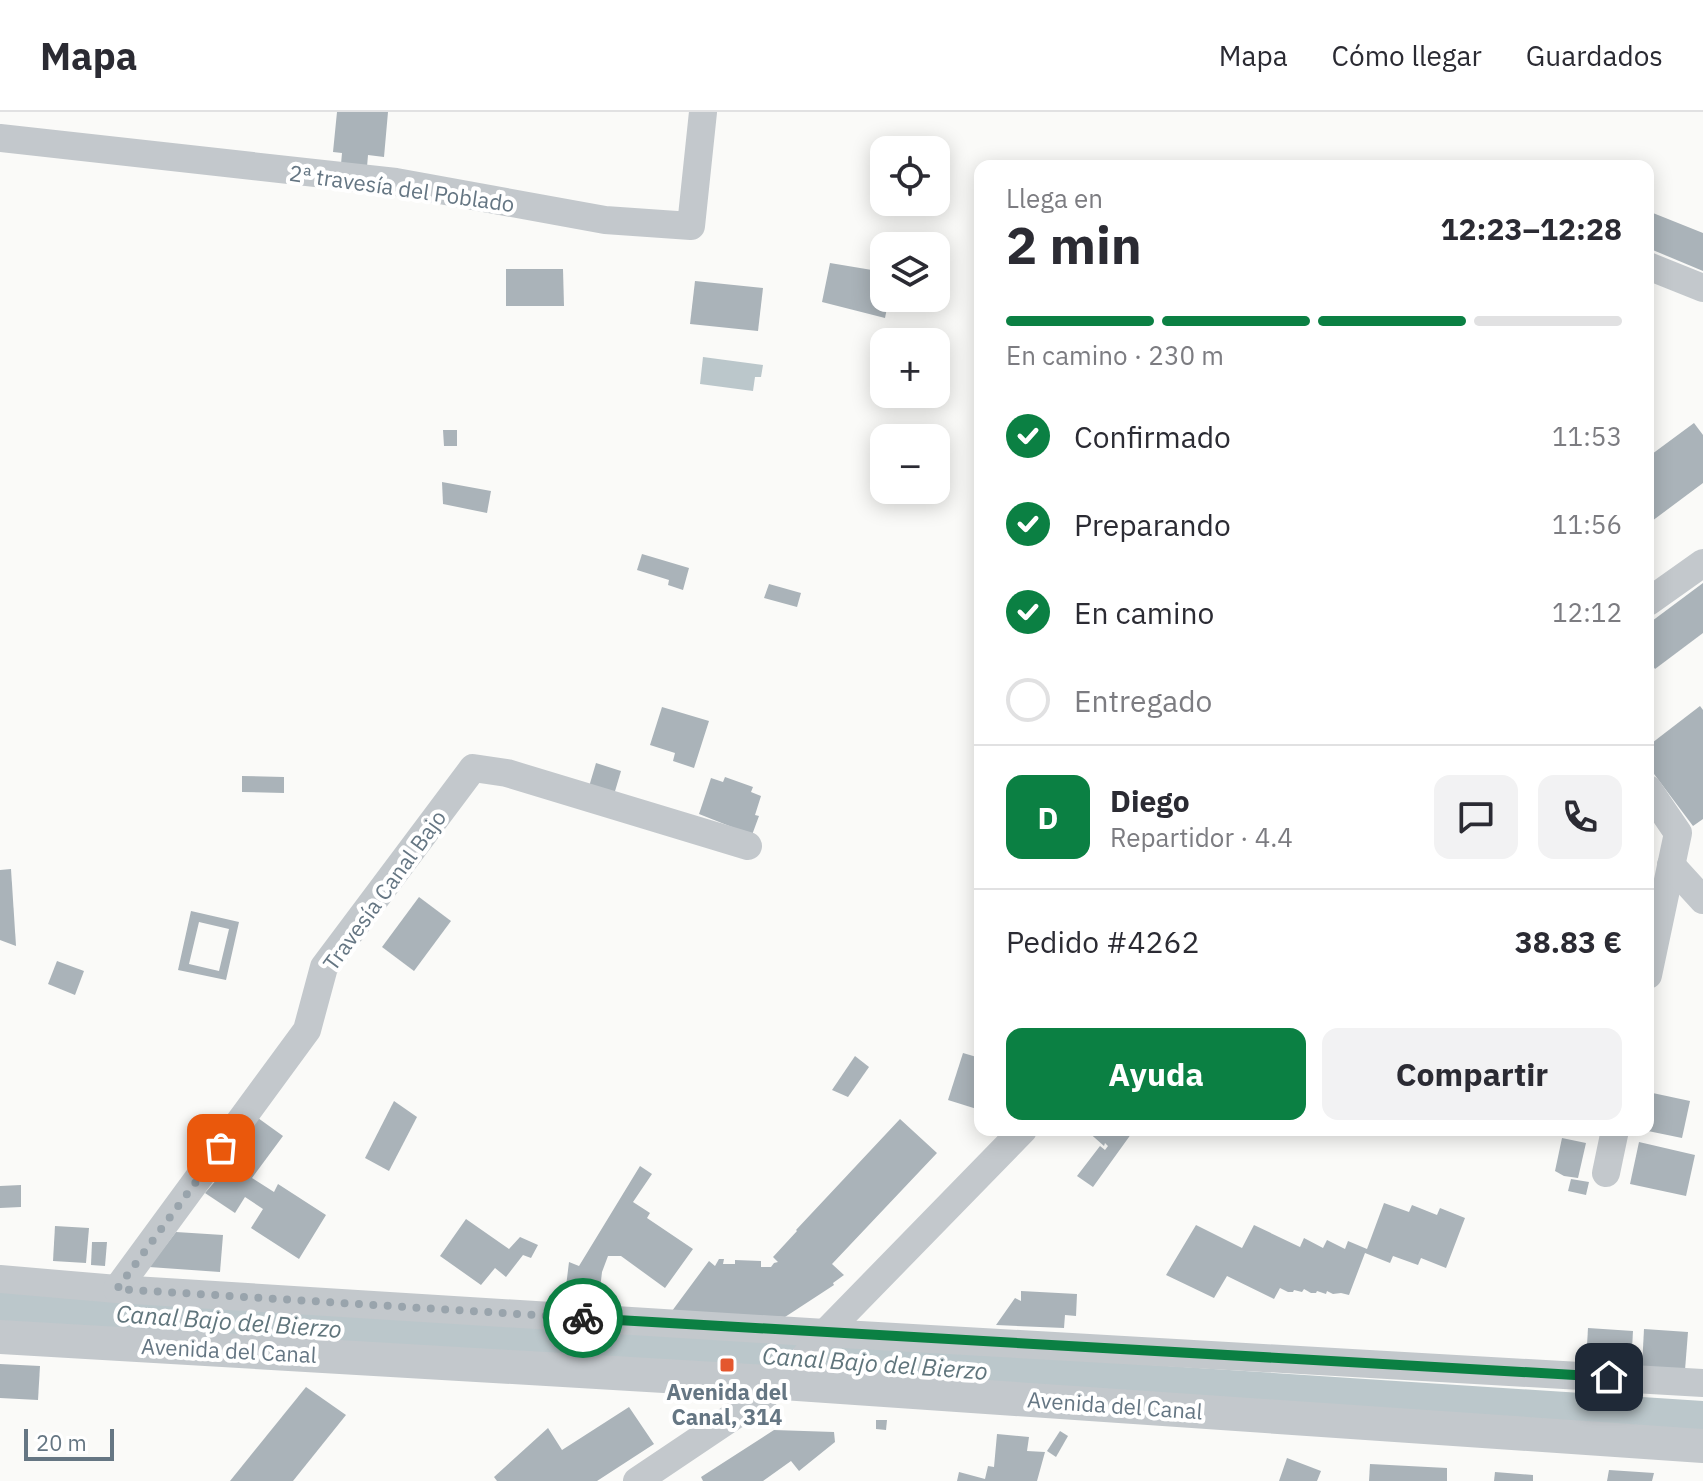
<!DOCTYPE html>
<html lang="es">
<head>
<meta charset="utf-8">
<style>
  body { margin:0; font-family:"IBM Plex Sans",sans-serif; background:#f2f2f3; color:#2b2b33; height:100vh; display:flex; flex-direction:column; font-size:30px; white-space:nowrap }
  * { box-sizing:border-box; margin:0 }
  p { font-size:26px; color:#7c7c81 }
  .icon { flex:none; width:44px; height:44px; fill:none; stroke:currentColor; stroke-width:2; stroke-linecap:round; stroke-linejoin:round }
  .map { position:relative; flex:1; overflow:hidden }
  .panel { position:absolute; left:974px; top:48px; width:680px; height:976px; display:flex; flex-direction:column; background:#fff; border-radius:16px; box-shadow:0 4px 20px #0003 }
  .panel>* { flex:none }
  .controls { position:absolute; left:870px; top:24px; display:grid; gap:16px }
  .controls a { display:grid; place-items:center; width:80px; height:80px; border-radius:16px; background:#fff; box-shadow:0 4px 20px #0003; font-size:40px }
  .scale { position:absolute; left:24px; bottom:20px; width:90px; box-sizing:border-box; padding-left:8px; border:4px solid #657683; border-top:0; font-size:22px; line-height:28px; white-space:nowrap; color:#657683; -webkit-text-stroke:6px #fff; paint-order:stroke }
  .pin { position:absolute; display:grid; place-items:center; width:68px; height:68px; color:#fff; margin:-34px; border-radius:16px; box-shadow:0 4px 12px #0006 }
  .courier { position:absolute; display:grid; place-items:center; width:80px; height:80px; margin:-40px; border:6px solid #0b8043; border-radius:50%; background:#fff; color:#222; box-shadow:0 2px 10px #0007 }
  .summary em { font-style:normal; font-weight:700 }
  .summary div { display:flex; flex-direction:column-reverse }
  .summary { display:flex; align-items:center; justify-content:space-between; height:136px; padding:0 32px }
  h1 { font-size:52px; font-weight:700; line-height:60px }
  .bar { display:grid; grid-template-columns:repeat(4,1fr); gap:12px 8px; align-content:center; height:96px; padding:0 32px }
  .bar i { height:10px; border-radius:6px; background:#e1e1e2 }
  .bar .current { background:#0b8043 }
  .bar p { grid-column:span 4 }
  .line { display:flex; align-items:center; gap:20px; padding:0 32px; border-top:2px solid #e1e1e2 }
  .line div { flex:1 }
  .round { display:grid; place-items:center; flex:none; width:84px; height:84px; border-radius:16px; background:#f2f2f3 }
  ol { padding:0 32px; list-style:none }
  li { display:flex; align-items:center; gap:24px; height:88px }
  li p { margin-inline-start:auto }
  li .icon { padding:8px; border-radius:50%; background:#0b8043; color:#fff; stroke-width:4 }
  li:last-child { color:#7c7c81 }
  li i { width:44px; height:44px; border:4px solid #e1e1e2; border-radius:50% }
  .button { display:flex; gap:16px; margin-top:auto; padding:16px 32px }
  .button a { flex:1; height:92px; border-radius:16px; background:#0b8043; color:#fff; font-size:32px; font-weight:700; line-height:92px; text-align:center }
  .button a+a { background:#f2f2f3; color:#2b2b33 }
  header { display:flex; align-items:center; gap:48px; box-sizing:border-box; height:112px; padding:0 40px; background:#fff; border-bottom:2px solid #e1e1e2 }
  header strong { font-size:38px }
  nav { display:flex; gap:44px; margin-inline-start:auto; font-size:28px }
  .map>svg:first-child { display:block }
</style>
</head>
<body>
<header>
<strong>Mapa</strong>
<nav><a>Mapa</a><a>Cómo llegar</a><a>Guardados</a></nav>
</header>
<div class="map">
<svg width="1703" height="1369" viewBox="0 0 1703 1369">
  <rect width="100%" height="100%" fill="#fafaf8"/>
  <polygon fill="#bbc7cb" points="703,245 763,253 761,265 755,265 753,279 700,272"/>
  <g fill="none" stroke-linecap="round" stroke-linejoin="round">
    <polyline stroke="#bbc7cb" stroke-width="32" points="0,1194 1703,1305"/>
  </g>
  <g fill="#aab3b9" fill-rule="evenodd">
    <polygon points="337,0 388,0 384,45 368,43 367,55 341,52 342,41 333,40"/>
    <polygon points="1653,101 1703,121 1703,159 1648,136 1648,113"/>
    <polygon points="830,151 884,160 884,186 889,186 885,206 822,190"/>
    <polygon points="506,157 563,157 564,194 506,194"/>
    <polygon points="695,169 763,176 758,219 690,212"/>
    <polygon points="1694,311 1703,323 1703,371 1648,412 1648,345"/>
    <polygon points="443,318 457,318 457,334 444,334"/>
    <polygon points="442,370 491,379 487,401 443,392"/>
    <polygon points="642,442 689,456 683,478 668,473 669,468 637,458"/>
    <polygon points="1703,471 1703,521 1655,557 1648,547 1648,512"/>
    <polygon points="769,472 801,481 797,495 764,486"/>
    <polygon points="1700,594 1703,598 1703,707 1693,714 1648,654 1648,634"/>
    <polygon points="662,595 709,609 694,656 673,649 675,641 650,633"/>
    <polygon points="596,651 621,659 613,686 588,678"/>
    <polygon points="242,664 284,665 284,681 242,680"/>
    <polygon points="725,665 753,675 751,680 761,684 755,703 759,704 752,723 699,702 711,666 723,670"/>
    <polygon points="11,757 16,834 0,828 0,758"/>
    <polygon points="419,785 451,809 414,859 382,835"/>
    <path d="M191 799 239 810 226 868 178 858ZM199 810 229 817 219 859 189 852Z"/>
    <polygon points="57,849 84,859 75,883 48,872"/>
    <polygon points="963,941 980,946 980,998 948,988"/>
    <polygon points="855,944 869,955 848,985 832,978"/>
    <polygon points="1648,980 1690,989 1682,1026 1648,1019"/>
    <polygon points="394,989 417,1005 389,1059 365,1046"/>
    <polygon points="258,1006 283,1024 252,1066 274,1080 278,1072 326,1103 299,1147 251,1116 263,1097 245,1085 235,1101 205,1081 231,1051 227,1049"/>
    <polygon points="900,1007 937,1041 832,1152 844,1163 833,1171 834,1173 785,1205 672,1199 709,1149 715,1154 719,1147 724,1147 723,1152 735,1152 735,1148 761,1149 761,1155 771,1155 774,1151 778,1150 773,1145 797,1119 796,1118"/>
    <polygon points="1086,1018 1134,1018 1093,1075 1077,1064 1100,1034 1105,1038 1108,1034 1105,1031 1104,1034"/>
    <polygon points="1562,1026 1586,1031 1578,1066 1564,1064 1555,1059"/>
    <polygon points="1639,1030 1695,1043 1686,1084 1630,1072"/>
    <polygon points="640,1054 652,1062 633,1090 650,1101 647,1106 693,1137 665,1176 621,1144 608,1144 602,1160 598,1194 564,1191 569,1150 579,1154"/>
    <polygon points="1571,1067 1589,1070 1586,1083 1568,1079"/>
    <polygon points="21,1073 21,1095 0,1096 0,1074"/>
    <polygon points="1384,1091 1409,1100 1412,1093 1437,1103 1440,1096 1465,1106 1446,1156 1421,1146 1418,1153 1393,1144 1390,1151 1365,1141 1349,1183 1341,1181 1333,1182 1327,1179 1326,1182 1317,1179 1316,1181 1311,1181 1304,1177 1302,1180 1294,1178 1293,1180 1288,1180 1280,1176 1274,1187 1227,1164 1214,1186 1166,1163 1196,1113 1242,1136 1254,1113 1300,1135 1304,1126 1323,1136 1327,1128 1345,1137 1348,1129 1367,1137"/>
    <polygon points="466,1107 509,1137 520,1125 538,1133 531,1146 523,1143 506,1165 495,1156 481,1173 440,1144"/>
    <polygon points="55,1114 89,1116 86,1151 53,1149"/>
    <polygon points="176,1120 223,1123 220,1160 149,1155"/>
    <polygon points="92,1130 107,1130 105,1154 91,1153"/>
    <polygon points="1021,1179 1077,1182 1076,1204 1065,1203 1064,1216 996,1213 1015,1186 1021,1189"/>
    <polygon points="1588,1216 1633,1219 1631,1254 1586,1251"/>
    <polygon points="1644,1217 1688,1220 1685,1258 1642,1255"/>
    <polygon points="0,1252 40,1254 38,1288 0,1286"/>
    <polygon points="306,1275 346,1303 293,1369 230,1369"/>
    <polygon points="629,1295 654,1332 597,1369 497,1369 494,1365 548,1316 562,1338"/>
    <polygon points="876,1308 887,1308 886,1318 876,1317"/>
    <polygon points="774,1318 834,1320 835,1330 799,1359 791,1349 763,1369 703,1369 701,1365"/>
    <polygon points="1060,1319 1068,1324 1056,1345 1047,1339"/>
    <polygon points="997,1322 1029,1325 1027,1339 1045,1340 1037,1369 957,1369 959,1360 985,1367 988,1354 994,1355"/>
    <polygon points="1287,1346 1321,1359 1317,1369 1279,1369"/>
    <polygon points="1370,1352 1447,1356 1447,1369 1369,1369"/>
    <polygon points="1609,1358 1654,1361 1652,1369 1607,1369"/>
    <polygon points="1495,1360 1533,1363 1533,1369 1494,1369"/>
  </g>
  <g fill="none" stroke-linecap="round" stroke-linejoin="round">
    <g stroke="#c3c8cc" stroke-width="28">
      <polyline points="0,26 396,70 605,108 691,114 703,0"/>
      <polyline points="1648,154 1703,176"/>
      <polyline points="1648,490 1703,451"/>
      <polyline points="1648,677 1678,721 1648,863"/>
      <polyline points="1671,753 1703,788"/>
      <polyline points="1606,1061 1615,1018"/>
      <polyline points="0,1167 117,1177 825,1221 1703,1271"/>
      <polyline points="117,1177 307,918 324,855 473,656 507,661 748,734"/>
      <polyline points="637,1369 783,1271 825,1221 1023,1018"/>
    </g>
    <polyline stroke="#c3c8cc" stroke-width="34" points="0,1225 783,1271 1703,1334"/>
  </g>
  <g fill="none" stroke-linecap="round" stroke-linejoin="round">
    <polyline stroke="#99a4ac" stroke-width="8" stroke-dasharray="0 14.4" points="221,1036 117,1177 583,1206"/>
    <polyline stroke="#0b8043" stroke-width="10" points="583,1206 1609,1265"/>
  </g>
  <rect fill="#e4572e" stroke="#fff" stroke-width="3" x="719" y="1245" width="16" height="16" rx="4"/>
  <g text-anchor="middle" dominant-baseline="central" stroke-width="8" stroke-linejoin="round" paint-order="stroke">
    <g font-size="22" fill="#657683" stroke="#fff">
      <text transform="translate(402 76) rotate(8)">2ª travesía del Poblado</text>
      <text transform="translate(384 778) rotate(-54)">Travesía Canal Bajo</text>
      <text transform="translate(229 1238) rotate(3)">Avenida del Canal</text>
      <text transform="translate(1115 1293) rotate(4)">Avenida del Canal</text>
    </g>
    <g font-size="22" font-weight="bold" fill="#657683" stroke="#fff">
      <text x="727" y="1279">Avenida del<tspan x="727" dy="25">Canal, 314</tspan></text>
    </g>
    <g font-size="24" font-style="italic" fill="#60757c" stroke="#fff">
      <text transform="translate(229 1209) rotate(4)">Canal Bajo del Bierzo</text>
      <text transform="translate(875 1251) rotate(4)">Canal Bajo del Bierzo</text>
    </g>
  </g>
</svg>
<div class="controls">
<a><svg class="icon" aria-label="locate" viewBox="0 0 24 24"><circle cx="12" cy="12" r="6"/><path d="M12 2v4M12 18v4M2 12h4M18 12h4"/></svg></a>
<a><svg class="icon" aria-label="layers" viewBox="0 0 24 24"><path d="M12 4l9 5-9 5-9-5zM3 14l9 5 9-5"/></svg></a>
<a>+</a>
<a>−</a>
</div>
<div class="scale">20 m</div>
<div class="pin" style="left:221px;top:1036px;background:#ea580c"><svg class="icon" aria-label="bag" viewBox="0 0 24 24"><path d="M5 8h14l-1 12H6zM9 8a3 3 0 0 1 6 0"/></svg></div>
<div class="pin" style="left:1609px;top:1265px;background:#1f2937"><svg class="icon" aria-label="home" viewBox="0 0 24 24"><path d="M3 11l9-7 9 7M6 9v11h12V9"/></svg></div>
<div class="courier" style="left:583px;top:1206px"><svg class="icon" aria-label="bike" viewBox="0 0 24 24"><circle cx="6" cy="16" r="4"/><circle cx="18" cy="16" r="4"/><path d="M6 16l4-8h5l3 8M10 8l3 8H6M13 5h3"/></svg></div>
<section class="panel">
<div class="summary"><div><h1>2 min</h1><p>Llega en</p></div><em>12:23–12:28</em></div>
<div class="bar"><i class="current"></i><i class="current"></i><i class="current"></i><i></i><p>En camino · 230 m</p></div>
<ol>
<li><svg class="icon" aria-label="check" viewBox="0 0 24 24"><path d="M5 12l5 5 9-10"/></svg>Confirmado<p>11:53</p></li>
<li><svg class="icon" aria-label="check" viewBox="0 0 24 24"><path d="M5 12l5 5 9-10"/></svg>Preparando<p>11:56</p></li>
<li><svg class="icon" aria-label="check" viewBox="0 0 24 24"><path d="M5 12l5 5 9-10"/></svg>En camino<p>12:12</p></li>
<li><i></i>Entregado</li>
</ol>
<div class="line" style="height:144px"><b class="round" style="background:#0b8043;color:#fff">D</b><div><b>Diego</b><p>Repartidor · 4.4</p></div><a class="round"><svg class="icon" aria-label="chat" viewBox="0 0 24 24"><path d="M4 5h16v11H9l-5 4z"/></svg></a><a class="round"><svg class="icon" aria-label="phone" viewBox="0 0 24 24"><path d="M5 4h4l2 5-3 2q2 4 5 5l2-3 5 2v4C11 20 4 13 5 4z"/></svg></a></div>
<div class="line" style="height:104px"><div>Pedido #4262</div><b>38.83 €</b></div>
<div class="button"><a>Ayuda</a><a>Compartir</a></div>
</section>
</div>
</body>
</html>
